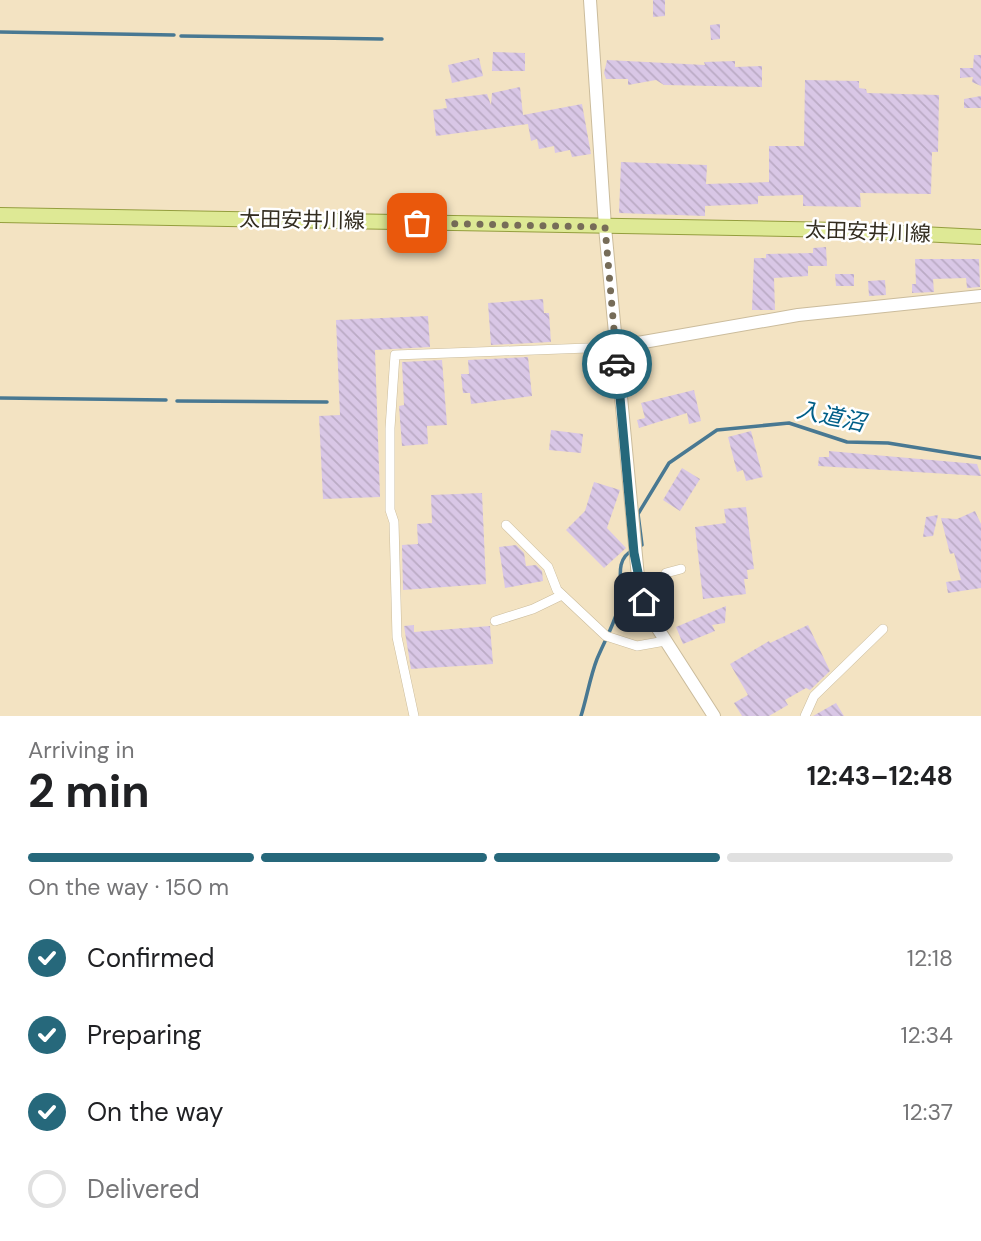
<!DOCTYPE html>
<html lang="en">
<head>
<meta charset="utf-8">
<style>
  body { margin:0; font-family:"DM Sans","Noto Sans JP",sans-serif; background:#f6f6f6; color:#202124; height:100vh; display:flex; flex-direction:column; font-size:26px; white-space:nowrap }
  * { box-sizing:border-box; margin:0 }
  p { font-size:23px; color:#757577 }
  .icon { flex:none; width:38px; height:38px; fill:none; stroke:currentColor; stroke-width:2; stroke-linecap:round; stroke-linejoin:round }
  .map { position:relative; height:716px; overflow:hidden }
  .details { display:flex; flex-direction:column; background:#fff; flex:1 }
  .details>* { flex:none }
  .pin { position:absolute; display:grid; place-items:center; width:60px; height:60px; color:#fff; margin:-30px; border-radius:14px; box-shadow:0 4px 10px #0006 }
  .courier { position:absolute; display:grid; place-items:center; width:70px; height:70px; margin:-35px; border:5px solid #26687b; border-radius:50%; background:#fff; color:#222; box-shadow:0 2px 9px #0007 }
  .headline em { font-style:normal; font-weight:700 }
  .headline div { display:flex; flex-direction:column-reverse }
  .headline { display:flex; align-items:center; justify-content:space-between; height:119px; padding:0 28px }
  h1 { font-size:46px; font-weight:700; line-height:52px }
  .bar { display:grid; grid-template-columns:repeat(4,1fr); gap:10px 7px; align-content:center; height:84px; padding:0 28px }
  .bar i { height:9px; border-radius:5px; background:#e0e0e0 }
  .bar .on { background:#26687b }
  .bar p { grid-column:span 4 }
  ol { padding:0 28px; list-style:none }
  li { display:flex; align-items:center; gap:21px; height:77px }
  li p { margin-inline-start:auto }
  li .icon { padding:7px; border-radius:50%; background:#26687b; color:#fff; stroke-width:4 }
  li:last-child { color:#757577 }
  li i { width:38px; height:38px; border:4px solid #e0e0e0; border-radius:50% }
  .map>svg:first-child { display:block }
</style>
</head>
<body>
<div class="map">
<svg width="981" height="716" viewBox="0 0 981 716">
  <defs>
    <pattern id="building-back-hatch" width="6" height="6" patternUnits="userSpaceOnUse" patternTransform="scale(1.75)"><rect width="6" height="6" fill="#d9c7e6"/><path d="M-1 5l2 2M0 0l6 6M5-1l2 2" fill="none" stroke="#bbabc5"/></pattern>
  </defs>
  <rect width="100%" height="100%" fill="#f3e3c2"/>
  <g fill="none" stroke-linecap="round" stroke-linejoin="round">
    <g stroke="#487892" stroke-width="3.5">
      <polyline points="0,32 174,35"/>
      <polyline points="181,36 382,39"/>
      <polyline points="0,398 166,400"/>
      <polyline points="177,401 327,402"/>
      <polyline points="640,546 642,545 638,514 669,463 717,430 789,423 847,442 888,443 981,458"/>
      <path d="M581 716C587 697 590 677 597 659 606 638 616 621 621 599 623 583 613 560 633 550"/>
    </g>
  </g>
  <g fill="url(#building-back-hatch)">
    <polygon points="653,0 665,0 665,16 653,17"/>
    <polygon points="720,24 720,39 711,40 710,25"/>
    <polygon points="493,52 525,53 525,71 492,71"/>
    <polygon points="974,55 981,55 981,86 972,82 973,77 960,78 960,68 973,68"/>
    <polygon points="479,58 483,76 452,83 448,65"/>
    <polygon points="607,60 705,65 704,62 735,61 735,67 762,66 762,87 664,85 656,80 628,85 628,79 606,79 604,73"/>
    <polygon points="805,80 859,81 859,88 866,89 867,93 939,95 938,152 932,152 931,194 860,193 861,207 803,206 803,195 758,196 758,204 705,206 705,216 619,213 621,162 707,165 706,184 769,182 769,146 804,146"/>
    <polygon points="520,87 523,115 582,104 591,154 572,157 570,150 555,153 554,146 539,149 537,139 531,141 528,124 436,136 433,110 447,108 445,99 487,94 491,105 492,93"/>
    <polygon points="981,96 981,108 964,108 964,99"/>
    <polygon points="826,247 827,266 808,266 808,276 774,278 775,310 752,310 754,258 766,258 766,254 813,253 813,248"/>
    <polygon points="915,259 979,259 980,287 967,288 966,278 933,279 934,292 912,293 912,284 916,284"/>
    <polygon points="835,274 854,274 854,286 836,286"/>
    <polygon points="885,280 886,295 869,296 868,281"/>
    <polygon points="543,299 544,313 549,313 551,342 491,345 488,303"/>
    <polygon points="428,316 430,347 375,350 380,497 323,499 319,416 340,415 336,320"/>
    <polygon points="528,357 532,396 471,404 470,393 463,393 461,374 469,374 468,360"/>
    <polygon points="442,360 447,425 427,426 428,444 402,446 399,406 404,405 402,362"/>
    <polygon points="694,390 701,421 689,424 687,413 639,428 637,420 645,418 641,403"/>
    <polygon points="551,430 583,434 581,453 549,450"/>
    <polygon points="751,431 763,477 746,481 743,470 737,472 728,437"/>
    <polygon points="829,451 977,464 981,476 818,466 819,457 829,457"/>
    <polygon points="682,468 700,479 680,511 663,500"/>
    <polygon points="594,482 620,490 607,528 626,548 604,568 566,530 585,511"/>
    <polygon points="482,493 486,584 403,590 402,545 418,544 417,524 432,523 431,495"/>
    <polygon points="746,507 754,569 747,570 748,579 744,579 746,594 703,599 695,527 726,523 724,509"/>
    <polygon points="975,511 981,524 981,588 948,593 946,582 961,580 954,553 950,554 941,518 957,519"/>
    <polygon points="938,515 933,536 923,537 926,517"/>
    <polygon points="516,545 524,553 526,566 536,565 542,571 543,581 505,588 499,547"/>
    <polygon points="726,606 725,623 712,625 715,631 683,644 676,627"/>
    <polygon points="414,625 414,632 490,626 493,664 411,669 404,626"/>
    <polygon points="808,625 830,671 810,690 806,688 785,700 788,705 769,716 742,716 734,703 748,695 730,664 769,641 770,643"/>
    <polygon points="836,703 844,716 813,716"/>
  </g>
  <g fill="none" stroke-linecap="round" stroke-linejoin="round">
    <defs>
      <g id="street">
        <polyline points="506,525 548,567 557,590 606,636 637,646 665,641"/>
        <polyline points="644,602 652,597 666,573 681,569"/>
        <polyline points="495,621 533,609 562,595"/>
        <polyline points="414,716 397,637 394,522 390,510 390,428 395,355 615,347"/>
        <polyline points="805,716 814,696 883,629"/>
      </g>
      <g id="secondary">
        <polyline points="590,0 605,227 638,577 653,621 714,716"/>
        <polyline points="615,347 798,315 981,296"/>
      </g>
      <polyline id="primary" points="0,215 842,230 981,237"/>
    </defs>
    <use href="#street" stroke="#cbbc9c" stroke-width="10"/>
    <use href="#secondary" stroke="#cbbc9c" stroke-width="14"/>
    <use href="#primary" stroke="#949e3e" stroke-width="16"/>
    <use href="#street" stroke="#fff" stroke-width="9"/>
    <use href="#secondary" stroke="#fff" stroke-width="12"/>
    <use href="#primary" stroke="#dee995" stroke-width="14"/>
  </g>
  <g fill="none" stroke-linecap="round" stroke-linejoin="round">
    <polyline stroke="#766c58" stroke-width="7" stroke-dasharray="0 12.6" points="417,223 605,227 617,364"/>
    <polyline stroke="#26687b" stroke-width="9" points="617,364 634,553 644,602"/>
  </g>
  <g text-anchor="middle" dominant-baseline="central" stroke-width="5" stroke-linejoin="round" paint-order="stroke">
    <g font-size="21" fill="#322c1f" stroke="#fff">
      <text transform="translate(302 220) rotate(1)">太田安井川線</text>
      <text transform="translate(868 232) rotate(2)">太田安井川線</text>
    </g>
    <g font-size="23" font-style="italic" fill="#005f88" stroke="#fff">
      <text transform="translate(831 416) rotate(12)">入道沼</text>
    </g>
  </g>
</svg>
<div class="pin" style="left:417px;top:223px;background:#ea580c"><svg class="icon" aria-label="bag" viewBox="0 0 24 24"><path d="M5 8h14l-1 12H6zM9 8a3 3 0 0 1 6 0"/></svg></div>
<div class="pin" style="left:644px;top:602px;background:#1f2937"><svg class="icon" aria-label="home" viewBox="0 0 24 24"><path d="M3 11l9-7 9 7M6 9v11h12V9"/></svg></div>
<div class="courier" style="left:617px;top:364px"><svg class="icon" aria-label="car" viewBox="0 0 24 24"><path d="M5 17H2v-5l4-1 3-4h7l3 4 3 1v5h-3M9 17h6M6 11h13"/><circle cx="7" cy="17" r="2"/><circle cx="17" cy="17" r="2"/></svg></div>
</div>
<section class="details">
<div class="headline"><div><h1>2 min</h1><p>Arriving in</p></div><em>12:43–12:48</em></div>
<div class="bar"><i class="on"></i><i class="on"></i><i class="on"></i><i></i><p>On the way · 150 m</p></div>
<ol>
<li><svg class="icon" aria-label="check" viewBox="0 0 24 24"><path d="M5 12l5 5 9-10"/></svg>Confirmed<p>12:18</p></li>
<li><svg class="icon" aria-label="check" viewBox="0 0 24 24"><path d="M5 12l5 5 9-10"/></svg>Preparing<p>12:34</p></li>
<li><svg class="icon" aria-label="check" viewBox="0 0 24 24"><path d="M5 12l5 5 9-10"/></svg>On the way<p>12:37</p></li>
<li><i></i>Delivered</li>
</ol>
</section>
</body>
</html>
